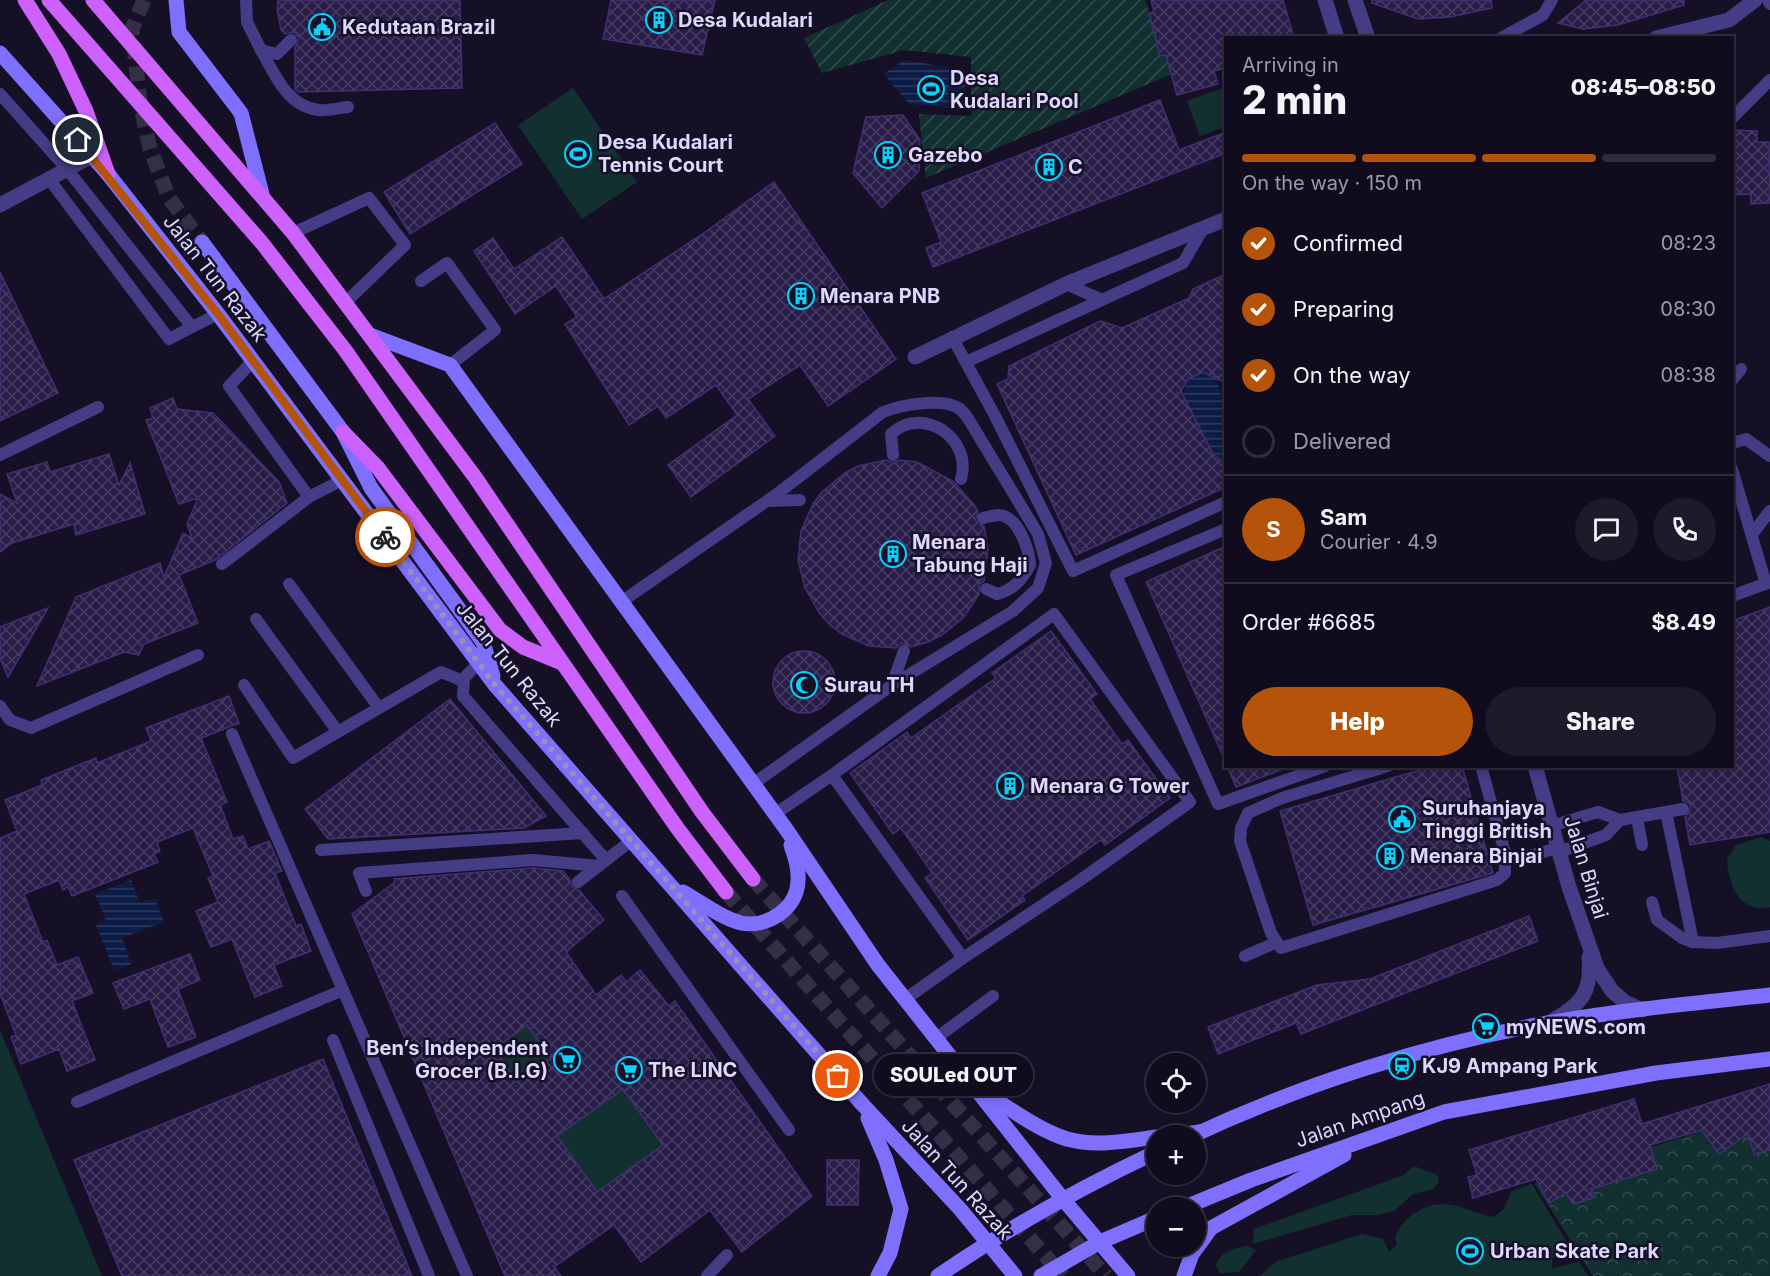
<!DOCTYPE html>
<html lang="en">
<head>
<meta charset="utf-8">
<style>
  body { margin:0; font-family:Inter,sans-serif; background:#1e1a2a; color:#f1f3f6; height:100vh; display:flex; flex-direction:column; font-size:22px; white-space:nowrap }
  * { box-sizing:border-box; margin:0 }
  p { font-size:20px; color:#9c9ba4 }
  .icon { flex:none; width:33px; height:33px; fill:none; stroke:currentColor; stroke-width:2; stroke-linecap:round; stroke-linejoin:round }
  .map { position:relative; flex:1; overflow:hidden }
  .sheet { position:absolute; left:1224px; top:36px; width:510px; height:732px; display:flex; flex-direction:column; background:#100c1d; border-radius:0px; box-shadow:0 3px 9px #0003,0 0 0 2px #302c3b }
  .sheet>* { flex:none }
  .buttons { position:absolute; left:1146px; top:1053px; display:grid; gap:12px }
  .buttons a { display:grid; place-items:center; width:60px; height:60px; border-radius:50%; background:#100c1d; box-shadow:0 3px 9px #0003,0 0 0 2px #302c3b; font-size:30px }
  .pin { position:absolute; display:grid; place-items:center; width:51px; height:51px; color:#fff; margin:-26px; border:3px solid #fff; border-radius:50%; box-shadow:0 2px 6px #0007 }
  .courier { position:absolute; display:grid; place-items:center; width:60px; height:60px; margin:-30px; border:4px solid #b45309; border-radius:50%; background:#fff; color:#222; box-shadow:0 2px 8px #0007 }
  .bubble { position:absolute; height:42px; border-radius:21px; background:#100c1d; box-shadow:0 3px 9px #0003,0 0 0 2px #302c3b; font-size:20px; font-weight:800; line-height:42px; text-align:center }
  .summary em { font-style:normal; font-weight:800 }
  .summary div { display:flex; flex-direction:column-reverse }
  .summary { display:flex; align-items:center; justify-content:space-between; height:102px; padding:0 18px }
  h1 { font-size:39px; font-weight:800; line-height:45px }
  .bar { display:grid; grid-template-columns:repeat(4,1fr); gap:9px 6px; align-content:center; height:72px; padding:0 18px }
  .bar i { height:8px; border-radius:4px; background:#302c3b }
  .bar .on { background:#b45309 }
  .bar p { grid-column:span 4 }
  .line { display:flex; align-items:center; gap:15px; padding:0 18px; border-top:2px solid #302c3b }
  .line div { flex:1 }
  .round { display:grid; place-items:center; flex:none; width:63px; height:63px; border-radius:32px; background:#1e1a2a }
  ol { padding:0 18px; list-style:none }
  li { display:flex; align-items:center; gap:18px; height:66px }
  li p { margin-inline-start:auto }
  li .icon { padding:6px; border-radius:50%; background:#b45309; color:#fff; stroke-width:4 }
  li:last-child { color:#9c9ba4 }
  li i { width:33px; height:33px; border:3px solid #302c3b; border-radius:50% }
  .primary-button { display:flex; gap:12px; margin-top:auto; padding:12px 18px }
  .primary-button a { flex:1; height:69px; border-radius:36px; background:#b45309; color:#fff; font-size:24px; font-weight:800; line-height:69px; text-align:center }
  .primary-button a+a { background:#1e1a2a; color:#f1f3f6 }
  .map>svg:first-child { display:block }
</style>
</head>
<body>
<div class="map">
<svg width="1770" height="1276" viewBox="0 0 1770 1276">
  <defs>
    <pattern id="forest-crowns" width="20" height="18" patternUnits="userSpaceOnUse" patternTransform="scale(1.5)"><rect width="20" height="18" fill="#133031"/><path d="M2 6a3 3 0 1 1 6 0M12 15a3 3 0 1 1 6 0" fill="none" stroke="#354d50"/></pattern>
    <pattern id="garden-furrows" width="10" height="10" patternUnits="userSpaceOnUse" patternTransform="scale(1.5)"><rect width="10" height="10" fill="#133031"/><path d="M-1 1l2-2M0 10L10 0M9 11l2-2" fill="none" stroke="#354d50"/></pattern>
    <pattern id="water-rules" width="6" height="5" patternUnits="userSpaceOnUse" patternTransform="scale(1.5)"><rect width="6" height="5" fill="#0c1c45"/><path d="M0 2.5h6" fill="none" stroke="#2f3c61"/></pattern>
    <pattern id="building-cross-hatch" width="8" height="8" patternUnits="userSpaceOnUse" patternTransform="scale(1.5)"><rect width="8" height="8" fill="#281d48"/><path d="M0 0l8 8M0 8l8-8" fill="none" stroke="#473d63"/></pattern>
  </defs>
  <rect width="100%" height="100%" fill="#161027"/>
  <g fill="#133031">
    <polygon points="1225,87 1225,127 1200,136 1187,101"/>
    <polygon points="573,88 637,182 582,219 518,125"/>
    <path d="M1761 837 1770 841V907C1740 914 1728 885 1727 859L1736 845Z"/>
    <polygon points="527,1025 551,1058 517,1082 494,1049"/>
    <polygon points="0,1030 102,1276 0,1276"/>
    <polygon points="623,1089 663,1145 597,1192 557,1136"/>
    <polygon points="1414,1166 1437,1175 1439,1182 1433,1189 1413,1194 1394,1211 1378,1215 1352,1215 1253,1244 1254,1229 1404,1175"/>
    <path d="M1532 1184 1572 1251 1552 1258V1268L1579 1262 1588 1276H1260L1275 1262 1362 1234 1383 1239 1389 1252 1397 1244 1395 1238C1401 1219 1423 1204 1443 1204 1460 1204 1477 1215 1494 1217L1503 1210 1512 1191Z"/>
    <path d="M1247 1246 1256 1250 1239 1272 1220 1273 1216 1266C1220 1251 1234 1249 1247 1246Z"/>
  </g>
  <polygon fill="url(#forest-crowns)" points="1766,1111 1770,1118 1770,1276 1593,1276 1535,1184"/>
  <polygon fill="url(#garden-furrows)" points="888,0 1145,0 1172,74 926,178 919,114 971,116 971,57 904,50 822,73 804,38"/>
  <g fill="url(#water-rules)">
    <polygon points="904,60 964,70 966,109 909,104 884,74"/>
    <polygon points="1202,372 1216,379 1225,404 1225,464 1213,454 1183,395 1188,379"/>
    <polygon points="131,880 140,903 155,898 164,922 122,938 131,964 114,970 96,925 106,921 95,894"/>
  </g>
  <g fill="url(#building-cross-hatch)" stroke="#412f73" stroke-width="1.5" fill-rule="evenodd">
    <polygon points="278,0 460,0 462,88 298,92 295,89 295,48 299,38 294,32 285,34 281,30 277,9"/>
    <polygon points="611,0 715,0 702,55 603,39"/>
    <polygon points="1151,0 1283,0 1294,38 1226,38 1226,68 1214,71 1218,84 1177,95 1166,55 1160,56 1149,13 1154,12"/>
    <polygon points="1372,0 1491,0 1492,8 1450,17 1418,19 1372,3"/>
    <polygon points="1586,0 1684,0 1684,5 1618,25 1583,29 1558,23"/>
    <polygon points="1160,100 1179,150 1226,132 1226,153 933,267 926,248 941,242 922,193"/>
    <polygon points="903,115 920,140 919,171 882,208 853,173 866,117"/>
    <polygon points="495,123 522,164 410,234 384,192"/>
    <polygon points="1732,130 1757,131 1757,142 1769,142 1770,203 1751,204 1751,194 1732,195"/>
    <polygon points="774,182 896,359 828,406 800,365 748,399 775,436 691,497 668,465 737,415 716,385 666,418 658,406 629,425 565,324 577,317 556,286 515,314 474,251 493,238 514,269 562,237 604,299 704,233"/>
    <polygon points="0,272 58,393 0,421"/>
    <polygon points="1226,274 1226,383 1203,372 1188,379 1181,391 1213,454 1226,464 1226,487 1076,555 997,384 1008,379 1009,366 1100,321 1122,328 1189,298 1193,289"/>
    <polygon points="173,398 177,409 213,413 279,482 287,503 215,560 179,575 198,623 144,644 139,655 124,652 37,686 76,597 160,563 164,577 183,533 192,538 187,524 198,498 179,504 146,420 153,418 150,408"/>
    <polygon points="109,454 119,485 130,463 145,514 76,535 74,524 12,543 0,552 0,494 17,503 7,474 47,462 50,472"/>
    <polygon points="886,460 893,463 899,460 917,462 953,481 975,506 978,512 975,520 984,526 988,548 984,581 979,585 979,594 964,617 942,635 928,642 911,647 902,643 896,648 869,646 842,634 830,625 820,614 805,588 798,560 801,531 813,504 822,492 845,473 858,466"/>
    <polygon points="1226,546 1226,763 1146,582"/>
    <polygon points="1770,607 1770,832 1690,845 1685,817 1691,808 1689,803 1683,801 1677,766 1732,766 1732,621"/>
    <polygon points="48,608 8,677 0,658 0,627"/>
    <polygon points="1051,631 1097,694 1090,699 1122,744 1128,740 1170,798 1105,845 1101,840 1022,896 1025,900 968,940 925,878 932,873 901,828 893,834 850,773 907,732 911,738 996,678 992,673"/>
    <circle cx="804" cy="682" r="31"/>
    <polygon points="229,696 239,723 201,738 227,802 222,804 221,807 233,839 243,836 248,849 269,841 282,871 275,873 296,926 301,924 311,951 274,965 282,986 255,997 232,939 211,947 196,911 218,902 208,878 213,876 193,828 157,842 160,851 154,854 158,862 72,896 68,887 63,890 59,880 24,894 43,942 47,940 57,965 78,957 93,993 72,1001 95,1060 67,1071 59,1049 21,1064 11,1037 16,1035 0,994 0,838 17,831 5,800 42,785 41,780 96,758 97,763 151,741 146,728"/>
    <polygon points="450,699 546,816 524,828 328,839 305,809"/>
    <polygon points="1227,766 1286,766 1286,768 1236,787"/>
    <polygon points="1433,766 1462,766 1493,873 1313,925 1280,811"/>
    <path d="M533 868 563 871 570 880 572 887 579 890 604 920 566 952 596 995 621 975 626 982 640 970 669 1006 675 1001 812 1196 742 1252 710 1210 641 1262 614 1225 554 1267 561 1276H505L352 914 395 882 394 879ZM527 1025 551 1058 517 1082 494 1049ZM623 1089 663 1145 597 1192 557 1136Z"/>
    <polygon points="1529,916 1538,941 1301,1034 1296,1023 1218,1054 1208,1027 1317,985 1370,979"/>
    <polygon points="190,954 200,980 178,989 196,1037 168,1047 150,999 124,1009 113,983"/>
    <polygon points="323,1059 412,1276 122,1276 74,1160"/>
    <polygon points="1770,1084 1770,1150 1754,1154 1748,1134 1719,1154 1702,1130 1650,1145 1657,1169 1591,1189 1596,1197 1573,1204 1566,1193 1549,1203 1536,1179 1473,1198 1468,1177 1477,1175 1469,1150 1634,1099 1642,1124"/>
    <polygon points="827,1160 859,1160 858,1205 827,1205"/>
  </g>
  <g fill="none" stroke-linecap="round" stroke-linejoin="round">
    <polyline stroke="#342e47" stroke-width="15" stroke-dasharray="15 8" stroke-linecap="butt" points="144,0 132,29 140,102 150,149 169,198 202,242"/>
    <g stroke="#342e47" stroke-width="15" stroke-dasharray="15 8" stroke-linecap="butt">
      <polyline points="753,879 1106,1276"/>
      <polyline points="726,892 1063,1276"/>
    </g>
    <g stroke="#443c85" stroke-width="12">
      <polyline points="246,0 247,22 261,50 277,54 291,40"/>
      <polyline points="1768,0 1770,4"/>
      <polyline points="1501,38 1543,15 1552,0"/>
      <path d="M261 50C274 73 287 107 319 110 327 111 339 108 348 107"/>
      <polyline points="0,94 67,169 192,327 218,314"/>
      <polyline points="1732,118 1770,80"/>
      <polyline points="49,179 169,339 192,327"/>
      <polyline points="293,233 369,198 405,245 345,303"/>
      <polyline points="421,281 447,263 495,330 450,365"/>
      <polyline points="1066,284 1100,299"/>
      <polyline points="952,337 994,414 1073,571 1226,502"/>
      <polyline points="253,361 229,386 309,497"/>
      <polyline points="966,362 1183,263 1204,227"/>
      <polyline points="1732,380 1741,369"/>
      <polyline points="1732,443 1746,439 1770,456"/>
      <polyline points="0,455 98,407"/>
      <path d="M893 455 891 434C923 404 973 439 961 479"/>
      <polyline points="1732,469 1766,584"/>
      <polyline points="768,501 800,500"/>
      <path d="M983 518C988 517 994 515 998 515 1018 515 1029 549 1030 565 1022 580 1013 590 997 594L986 589"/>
      <polyline points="1226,529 1116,575 1218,804 1325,766"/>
      <polyline points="1753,533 1770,511"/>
      <polyline points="222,564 309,497 342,480"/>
      <polyline points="289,584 379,708"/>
      <polyline points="1732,596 1770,582"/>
      <path d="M621 602 777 494 883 412C901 405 943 397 960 409 965 413 969 420 972 425L1038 534 1046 563 1038 588 1013 611 892 685 753 784"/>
      <polyline points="256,619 338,732"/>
      <polyline points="479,663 464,678 463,696 606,860"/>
      <polyline points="244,685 293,758 441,672 463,681"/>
      <polyline points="892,685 904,651"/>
      <polyline points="0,706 10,720 31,728 198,655"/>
      <polyline points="232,734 467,1276"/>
      <polyline points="1388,766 1282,798 1248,813 1241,828 1240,841 1271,933 1281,948 1497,880 1505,873 1505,853 1481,766"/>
      <polyline points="832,775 1054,614 1190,802 1079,881 963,958"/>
      <polyline points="1666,812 1693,942 1717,943 1770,936"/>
      <polyline points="775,814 832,775 963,958 904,1000"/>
      <polyline points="1637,818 1642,845"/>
      <polyline points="1551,826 1598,812 1620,820 1683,809"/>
      <polyline points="321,850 583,833"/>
      <polyline points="1559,852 1606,835 1620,820"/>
      <polyline points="1505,853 1518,859 1558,848"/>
      <polyline points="578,882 632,840"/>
      <polyline points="366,891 359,873 533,860 599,866"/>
      <polyline points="622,896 789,1130"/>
      <polyline points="1652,902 1657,920 1682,938 1693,942"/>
      <polyline points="1245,956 1275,943"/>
      <polyline points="935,1039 993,996"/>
      <polyline points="333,1040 429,1276"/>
      <polyline points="77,1102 343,990"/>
      <polyline points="707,1276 727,1255"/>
    </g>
    <g stroke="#443c85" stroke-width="15">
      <polyline points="1325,0 1337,38"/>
      <polyline points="1355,0 1368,38"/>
      <polyline points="1656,38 1729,20 1755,0"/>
      <polyline points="0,205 92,156"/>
      <polyline points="915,357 1066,284 1226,219"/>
      <polyline points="1535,766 1569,887 1597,968 1612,991 1625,1002 1642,1010"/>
      <path d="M1552 1021C1582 1004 1592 992 1589 957"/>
    </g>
    <g stroke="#7e70fc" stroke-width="15">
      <polyline points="176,0 179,32 241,113 262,194"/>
      <polyline points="0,53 108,174 218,314 495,685 863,1105 960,1209 1015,1276"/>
      <polyline points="202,242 343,432 371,488 483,642 493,676"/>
      <polyline points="370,335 450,365 786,829 878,965 1062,1198 1128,1276"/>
      <path d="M683 892C701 902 721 918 741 923 767 928 797 909 798 881 799 868 795 857 791 845"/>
      <path d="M985 1093C1011 1109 1038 1130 1067 1139 1096 1147 1128 1141 1156 1137"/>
      <polyline points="868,1118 886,1160 901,1209 890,1253 878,1276"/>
      <polyline points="1173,1136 1199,1132"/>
      <path d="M1192 1136C1303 1084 1428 1044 1548 1023 1622 1010 1696 1003 1770 995"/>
      <polyline points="1183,1208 1251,1180 1444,1112 1656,1073 1770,1059"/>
      <path d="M938 1276C1008 1228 1080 1188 1156 1152"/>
      <polyline points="1041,1276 1100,1242 1156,1218"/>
      <polyline points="1184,1276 1192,1254 1211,1228 1344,1155"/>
    </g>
    <g stroke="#cd61fc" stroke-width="15">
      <polyline points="25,0 59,54 86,111 108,174"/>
      <polyline points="49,0 262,243 345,350 678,829 726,892"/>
      <polyline points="93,0 293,233 475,477 702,812 753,879"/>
      <polyline points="343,432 378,468 500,630 523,647 562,663"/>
    </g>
  </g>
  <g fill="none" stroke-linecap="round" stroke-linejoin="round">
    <polyline stroke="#9891b3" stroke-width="6" stroke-dasharray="0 10.8" points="385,537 495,685 838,1076"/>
    <polyline stroke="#b45309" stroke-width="8" points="78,140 218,314 385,537"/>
  </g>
  <defs>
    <symbol id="building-ring" viewBox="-11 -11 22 22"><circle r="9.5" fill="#161027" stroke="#08d1fa" stroke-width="1.5"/><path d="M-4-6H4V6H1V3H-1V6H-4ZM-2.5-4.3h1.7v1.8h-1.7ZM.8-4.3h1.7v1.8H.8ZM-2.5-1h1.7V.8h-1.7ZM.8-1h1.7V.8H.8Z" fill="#08d1fa"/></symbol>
    <symbol id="civic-ring" viewBox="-11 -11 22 22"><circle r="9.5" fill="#161027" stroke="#08d1fa" stroke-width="1.5"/><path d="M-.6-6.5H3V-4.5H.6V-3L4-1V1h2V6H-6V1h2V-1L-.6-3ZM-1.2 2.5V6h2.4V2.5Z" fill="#08d1fa"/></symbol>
    <symbol id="stadium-ring" viewBox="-11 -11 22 22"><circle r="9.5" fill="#161027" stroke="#08d1fa" stroke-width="1.5"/><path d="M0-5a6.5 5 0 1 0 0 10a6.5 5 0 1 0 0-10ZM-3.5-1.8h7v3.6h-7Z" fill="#08d1fa"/></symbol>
    <symbol id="mosque-ring" viewBox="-11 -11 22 22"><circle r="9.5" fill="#161027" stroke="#08d1fa" stroke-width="1.5"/><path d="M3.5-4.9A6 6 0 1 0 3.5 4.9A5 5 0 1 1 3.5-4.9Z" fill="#08d1fa"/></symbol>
    <symbol id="supermarket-ring" viewBox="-11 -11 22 22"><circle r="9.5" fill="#161027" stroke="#08d1fa" stroke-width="1.5"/><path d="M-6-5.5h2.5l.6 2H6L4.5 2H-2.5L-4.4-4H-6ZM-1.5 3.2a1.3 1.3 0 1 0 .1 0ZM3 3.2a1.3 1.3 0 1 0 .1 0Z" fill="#08d1fa"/></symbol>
    <symbol id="station-ring" viewBox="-11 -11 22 22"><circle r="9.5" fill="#161027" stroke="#08d1fa" stroke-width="1.5"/><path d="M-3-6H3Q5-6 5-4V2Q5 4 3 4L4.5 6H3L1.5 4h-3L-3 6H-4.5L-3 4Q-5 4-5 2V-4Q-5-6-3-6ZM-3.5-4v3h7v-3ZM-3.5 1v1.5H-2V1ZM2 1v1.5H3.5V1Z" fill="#08d1fa"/></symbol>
  </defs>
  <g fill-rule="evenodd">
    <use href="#building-ring" x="644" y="5" width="30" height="30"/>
    <use href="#civic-ring" x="307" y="12" width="30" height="30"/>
    <use href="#stadium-ring" x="916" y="74" width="30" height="30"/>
    <use href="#stadium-ring" x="563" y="139" width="30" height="30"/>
    <use href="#building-ring" x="873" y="140" width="30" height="30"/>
    <use href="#building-ring" x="1034" y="152" width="30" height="30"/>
    <use href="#building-ring" x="786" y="281" width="30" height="30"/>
    <use href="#building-ring" x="878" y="539" width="30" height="30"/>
    <use href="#mosque-ring" x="789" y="670" width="30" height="30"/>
    <use href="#building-ring" x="995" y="771" width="30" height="30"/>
    <use href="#civic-ring" x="1387" y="804" width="30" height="30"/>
    <use href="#building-ring" x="1375" y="841" width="30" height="30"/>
    <use href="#supermarket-ring" x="1471" y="1012" width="30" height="30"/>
    <use href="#supermarket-ring" x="552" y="1045" width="30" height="30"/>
    <use href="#station-ring" x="1387" y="1051" width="30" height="30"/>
    <use href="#supermarket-ring" x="614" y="1055" width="30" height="30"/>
    <use href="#stadium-ring" x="1455" y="1236" width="30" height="30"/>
  </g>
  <g text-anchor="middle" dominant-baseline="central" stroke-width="5" stroke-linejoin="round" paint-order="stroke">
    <g font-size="20" font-weight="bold" fill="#ded7fe" stroke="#161027" text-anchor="start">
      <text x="678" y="20">Desa Kudalari</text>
      <text x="342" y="27">Kedutaan Brazil</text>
      <text x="950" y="78">Desa<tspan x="950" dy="23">Kudalari Pool</tspan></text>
      <text x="598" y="142">Desa Kudalari<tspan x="598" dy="23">Tennis Court</tspan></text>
      <text x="908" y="155">Gazebo</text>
      <text x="1068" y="167">C</text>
      <text x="820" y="296">Menara PNB</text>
      <text x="912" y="542">Menara<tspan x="912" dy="23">Tabung Haji</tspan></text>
      <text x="824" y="685">Surau TH</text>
      <text x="1030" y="786">Menara G Tower</text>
      <text x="1422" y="808">Suruhanjaya<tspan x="1422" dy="23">Tinggi British</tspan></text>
      <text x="1410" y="856">Menara Binjai</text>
      <text x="1506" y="1027">myNEWS.com</text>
      <text x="548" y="1048" text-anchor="end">Ben’s Independent<tspan x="548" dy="23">Grocer (B.I.G)</tspan></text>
      <text x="1422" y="1066">KJ9 Ampang Park</text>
      <text x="648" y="1070">The LINC</text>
      <text x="1490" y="1251">Urban Skate Park</text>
    </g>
    <g font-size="20" fill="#ded7fe" stroke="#161027">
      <text transform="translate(215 278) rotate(52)">Jalan Tun Razak</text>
      <text transform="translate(509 664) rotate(51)">Jalan Tun Razak</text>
      <text transform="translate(1586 867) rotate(73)">Jalan Binjai</text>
      <text transform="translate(1360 1119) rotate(-19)">Jalan Ampang</text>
      <text transform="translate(957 1179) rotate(48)">Jalan Tun Razak</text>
    </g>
  </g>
</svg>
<div class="buttons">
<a><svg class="icon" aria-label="locate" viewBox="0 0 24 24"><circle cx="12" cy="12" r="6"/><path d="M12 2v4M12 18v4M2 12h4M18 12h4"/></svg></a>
<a>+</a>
<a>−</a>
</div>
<div class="pin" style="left:838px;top:1076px;background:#ea580c"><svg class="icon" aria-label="bag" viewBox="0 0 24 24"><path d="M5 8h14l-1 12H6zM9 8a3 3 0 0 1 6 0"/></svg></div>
<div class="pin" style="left:78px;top:140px;background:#1f2937"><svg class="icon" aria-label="home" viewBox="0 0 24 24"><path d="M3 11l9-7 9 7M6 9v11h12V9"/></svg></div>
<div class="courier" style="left:385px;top:537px"><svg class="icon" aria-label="bike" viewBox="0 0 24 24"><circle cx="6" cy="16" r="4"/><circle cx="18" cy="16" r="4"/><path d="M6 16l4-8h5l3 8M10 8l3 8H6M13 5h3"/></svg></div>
<div class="bubble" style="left:874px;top:1054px;width:159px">SOULed OUT</div>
<section class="sheet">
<div class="summary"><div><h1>2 min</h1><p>Arriving in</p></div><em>08:45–08:50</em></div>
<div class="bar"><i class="on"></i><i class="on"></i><i class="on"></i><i></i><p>On the way · 150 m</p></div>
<ol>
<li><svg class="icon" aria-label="check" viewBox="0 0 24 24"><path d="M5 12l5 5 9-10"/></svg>Confirmed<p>08:23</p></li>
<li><svg class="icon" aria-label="check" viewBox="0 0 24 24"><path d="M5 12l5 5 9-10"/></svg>Preparing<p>08:30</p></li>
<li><svg class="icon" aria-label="check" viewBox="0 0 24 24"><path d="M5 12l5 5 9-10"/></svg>On the way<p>08:38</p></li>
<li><i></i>Delivered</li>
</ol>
<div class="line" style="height:108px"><b class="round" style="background:#b45309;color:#fff">S</b><div><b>Sam</b><p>Courier · 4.9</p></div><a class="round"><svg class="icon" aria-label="chat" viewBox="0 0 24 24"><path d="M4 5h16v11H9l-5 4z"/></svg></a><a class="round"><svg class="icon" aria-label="phone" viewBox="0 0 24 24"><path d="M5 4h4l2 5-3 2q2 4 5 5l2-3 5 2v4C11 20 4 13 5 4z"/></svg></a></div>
<div class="line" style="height:78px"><div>Order #6685</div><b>$8.49</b></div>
<div class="primary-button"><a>Help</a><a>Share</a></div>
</section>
</div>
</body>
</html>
